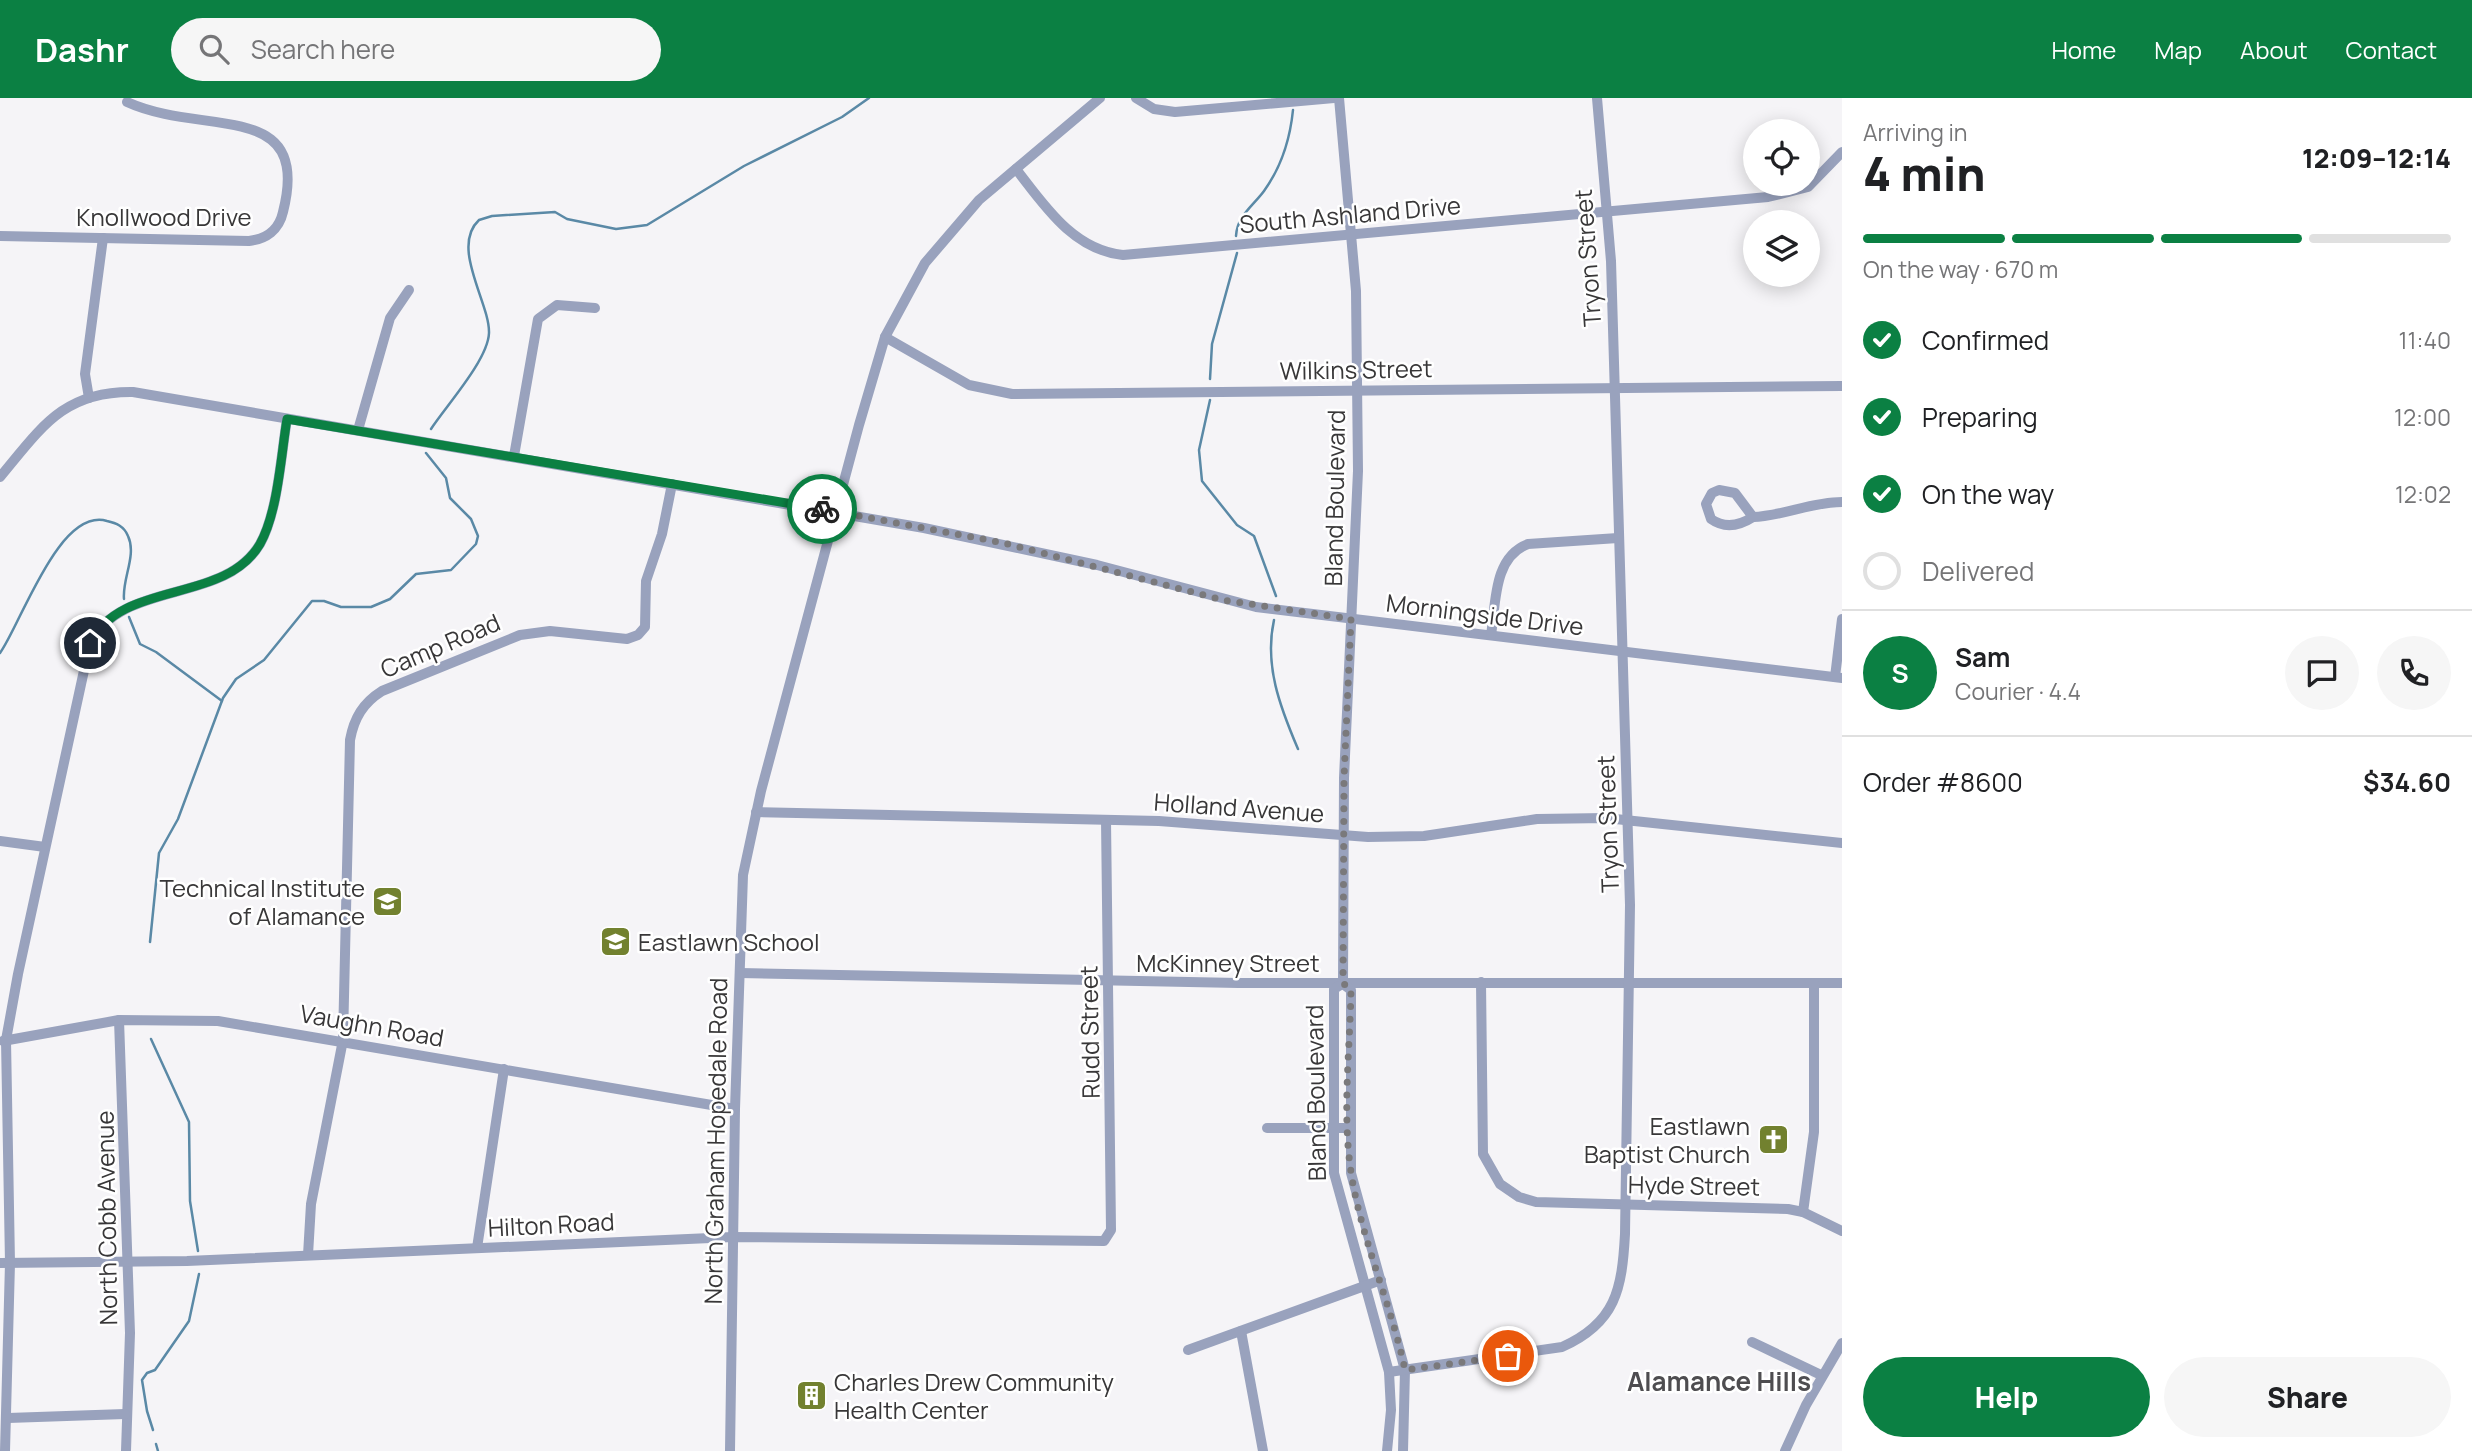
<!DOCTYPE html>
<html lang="en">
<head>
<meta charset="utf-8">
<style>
  body { margin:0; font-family:Manrope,sans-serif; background:#f6f6f6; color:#202124; height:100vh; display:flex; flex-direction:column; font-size:26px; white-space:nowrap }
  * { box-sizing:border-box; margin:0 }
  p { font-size:23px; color:#757577 }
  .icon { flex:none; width:38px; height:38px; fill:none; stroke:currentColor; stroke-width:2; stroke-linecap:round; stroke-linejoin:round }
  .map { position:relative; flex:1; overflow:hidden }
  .drawer { display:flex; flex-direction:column; background:#fff; width:630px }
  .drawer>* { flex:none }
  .tools { position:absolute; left:1743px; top:21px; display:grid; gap:14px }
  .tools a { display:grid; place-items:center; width:77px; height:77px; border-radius:50%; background:#fff; box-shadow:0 4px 18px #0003; font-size:35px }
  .pin { position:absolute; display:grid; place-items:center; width:60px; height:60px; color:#fff; margin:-30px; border:4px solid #fff; border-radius:50%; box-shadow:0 2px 7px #0007 }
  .courier { position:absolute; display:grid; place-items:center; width:70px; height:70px; margin:-35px; border:5px solid #0b8043; border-radius:50%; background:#fff; color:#222; box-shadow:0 2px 9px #0007 }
  .head em { font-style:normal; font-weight:800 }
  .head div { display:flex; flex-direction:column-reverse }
  .head { display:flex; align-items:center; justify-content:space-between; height:119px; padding:0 21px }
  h1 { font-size:46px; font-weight:800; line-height:52px }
  .bar { display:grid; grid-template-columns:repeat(4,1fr); gap:10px 7px; align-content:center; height:84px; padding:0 21px }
  .bar i { height:9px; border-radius:5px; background:#e0e0e0 }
  .bar .active { background:#0b8043 }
  .bar p { grid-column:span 4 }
  .line { display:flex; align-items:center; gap:18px; padding:0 21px; border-top:2px solid #e0e0e0 }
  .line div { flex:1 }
  .round { display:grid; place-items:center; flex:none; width:74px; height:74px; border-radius:37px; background:#f6f6f6 }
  ol { padding:0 21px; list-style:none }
  li { display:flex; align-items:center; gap:21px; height:77px }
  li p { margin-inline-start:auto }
  li .icon { padding:7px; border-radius:50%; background:#0b8043; color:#fff; stroke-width:4 }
  li:last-child { color:#757577 }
  li i { width:38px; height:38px; border:4px solid #e0e0e0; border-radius:50% }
  .button { display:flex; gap:14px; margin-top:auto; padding:14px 21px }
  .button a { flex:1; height:80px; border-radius:42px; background:#0b8043; color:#fff; font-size:28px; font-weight:800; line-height:80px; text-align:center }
  .button a+a { background:#f6f6f6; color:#202124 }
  header { display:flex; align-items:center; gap:42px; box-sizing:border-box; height:98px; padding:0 35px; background:#0b8043; color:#fff }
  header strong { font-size:33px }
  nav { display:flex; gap:38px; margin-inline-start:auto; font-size:24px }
  .search { width:490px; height:63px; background:#f6f6f6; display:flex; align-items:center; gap:18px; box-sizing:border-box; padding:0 24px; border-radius:38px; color:#757577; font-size:26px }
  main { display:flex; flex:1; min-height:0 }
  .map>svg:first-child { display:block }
</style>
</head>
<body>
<header>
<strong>Dashr</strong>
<div class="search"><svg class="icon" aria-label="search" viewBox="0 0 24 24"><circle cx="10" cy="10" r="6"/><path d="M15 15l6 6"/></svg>Search here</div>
<nav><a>Home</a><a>Map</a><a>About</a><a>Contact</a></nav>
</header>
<main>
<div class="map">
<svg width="1842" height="1353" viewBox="0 0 1842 1353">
  <rect width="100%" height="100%" fill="#f5f4f7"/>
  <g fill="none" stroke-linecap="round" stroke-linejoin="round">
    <g stroke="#5a89a6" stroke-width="2.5">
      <path d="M1236 138C1237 118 1253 108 1264 93 1282 68 1290 42 1293 12"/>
      <polyline points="1210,281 1212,246 1237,155"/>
      <polyline points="1210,302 1199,352 1202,383 1237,427 1254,438 1276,498"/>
      <path d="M431 331C446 308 488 262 489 235 490 205 450 149 479 122L492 118 555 114 567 121 616 131 647 127 744 68 842 19 869 0"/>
      <polyline points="129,519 140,546 156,554 222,603"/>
      <path d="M1274 522C1264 567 1280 609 1298 651"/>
      <path d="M0 555C21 526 59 409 107 423 116 425 124 428 128 438 137 457 122 481 124 501"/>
      <polyline points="150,844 159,755 178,721 223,600 236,581 264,562 312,503 324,503 341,509 371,509 390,501 416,476 451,472 476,446 478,438 471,421 450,400 446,380 426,355"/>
      <polyline points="151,941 189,1024 190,1103 198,1153"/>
      <polyline points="153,1332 147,1313 142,1282 147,1275 155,1272 189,1223 199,1176"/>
      <polyline points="156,1346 158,1353"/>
    </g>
    <g stroke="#99a2bd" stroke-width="10">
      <polyline points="1136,0 1154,11 1175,14 1334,0"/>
      <polyline points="1339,0 1356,193 1358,373 1344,680 1343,885"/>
      <path d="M1016 71C1044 107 1073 152 1123 157L1768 99 1808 89 1842 54"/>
      <path d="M0 138 249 143C266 141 279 132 283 114 312 0 203 39 127 4"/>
      <polyline points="885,239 969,287 1012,296 1842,288"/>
      <polyline points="89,300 85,276 103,140"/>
      <polyline points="358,332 390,220 409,192"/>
      <polyline points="514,358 538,221 557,207 595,210"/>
      <path d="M0 379C41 330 63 293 133 294L924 430 1097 467 1256 509 1842 580"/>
      <path d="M1719 392 1735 395 1753 419C1739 428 1725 431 1711 421L1706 406 1712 395Z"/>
      <path d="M1753 419C1783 418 1811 404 1842 404"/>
      <path d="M1491 537C1496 506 1493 459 1528 446L1618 440"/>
      <polyline points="1835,579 1842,521"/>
      <polyline points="756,714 1159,723 1368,739 1424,738 1537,721 1606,720 1842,745"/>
      <polyline points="0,743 45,749"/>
      <polyline points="740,875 1238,885 1842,885"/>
      <polyline points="1481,884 1483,1056 1500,1086 1519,1099 1536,1104 1788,1111 1803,1114 1842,1133"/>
      <polyline points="1342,886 1334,891 1334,1075 1389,1274 1391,1312 1387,1353"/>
      <polyline points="1343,886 1351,892 1351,1075 1405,1272 1403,1353"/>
      <polyline points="119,922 130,1235 126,1353"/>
      <polyline points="3,943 119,922 218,923 735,1011"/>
      <polyline points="1267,1030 1349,1030"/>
      <polyline points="1803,1114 1814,1034 1814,885"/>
      <polyline points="477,1150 504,971"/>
      <path d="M308 1157 311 1106 343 942 350 642C354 620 363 605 382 593L520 537 550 533 627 541 638 537 645 529 646 483 662 436 672 386"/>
      <polyline points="0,1165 187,1163 733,1139 1104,1143 1111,1132 1106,722"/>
      <polyline points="1241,1233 1263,1353"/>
      <polyline points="1752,1244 1821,1277"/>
      <polyline points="1188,1252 1381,1182"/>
      <path d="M1389 1274 1562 1249C1616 1225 1622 1191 1625 1136L1630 807 1611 163 1597 0"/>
      <polyline points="8,1320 125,1316"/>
      <path d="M5 1353 10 1165 6 942 18 876 90 545C123 481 224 507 260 446 278 414 281 357 287 321"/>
      <polyline points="730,1353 735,1011 743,777 761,693 859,327 885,239 925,165 979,102 1100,0"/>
      <polyline points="1785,1353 1806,1307 1842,1245"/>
    </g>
  </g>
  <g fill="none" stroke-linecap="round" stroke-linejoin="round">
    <path stroke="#7a797b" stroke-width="7" stroke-dasharray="0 12.6" d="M822 411 1004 445 1223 502 1351 521 1344 680 1343 885 1351 892C1350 951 1342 1015 1351 1074 1361 1141 1391 1205 1405 1272L1508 1258"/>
    <path stroke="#0b8043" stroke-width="9" d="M90 545C122 481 224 507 260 446 278 414 281 357 287 321L822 411"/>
  </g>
  <defs>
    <symbol id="school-square" viewBox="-11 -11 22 22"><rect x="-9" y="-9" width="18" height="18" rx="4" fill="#72812f" stroke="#fff"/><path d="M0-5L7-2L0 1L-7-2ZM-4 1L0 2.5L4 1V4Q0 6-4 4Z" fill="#fff"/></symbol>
    <symbol id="church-square" viewBox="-11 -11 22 22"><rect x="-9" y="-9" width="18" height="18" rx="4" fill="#72812f" stroke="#fff"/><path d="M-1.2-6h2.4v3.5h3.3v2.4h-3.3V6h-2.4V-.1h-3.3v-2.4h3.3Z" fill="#fff"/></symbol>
    <symbol id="building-square" viewBox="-11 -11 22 22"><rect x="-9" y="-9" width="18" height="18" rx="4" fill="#72812f" stroke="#fff"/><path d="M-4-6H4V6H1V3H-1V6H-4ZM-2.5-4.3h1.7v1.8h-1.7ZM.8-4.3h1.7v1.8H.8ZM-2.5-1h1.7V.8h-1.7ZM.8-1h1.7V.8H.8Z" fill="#fff"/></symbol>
  </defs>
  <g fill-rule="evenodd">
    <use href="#school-square" x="370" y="786" width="35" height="35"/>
    <use href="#school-square" x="598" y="826" width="35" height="35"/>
    <use href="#church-square" x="1756" y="1024" width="35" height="35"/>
    <use href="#building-square" x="794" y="1280" width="35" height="35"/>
  </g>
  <g text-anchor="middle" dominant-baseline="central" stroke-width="5" stroke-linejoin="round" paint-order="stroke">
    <g font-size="24" fill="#383738" stroke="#fff">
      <text transform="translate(1350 116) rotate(-5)">South Ashland Drive</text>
      <text x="164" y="118">Knollwood Drive</text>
      <text transform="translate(1587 160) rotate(-94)">Tryon Street</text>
      <text transform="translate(1356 271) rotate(-1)">Wilkins Street</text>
      <text transform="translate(1334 400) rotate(-89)">Bland Boulevard</text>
      <text transform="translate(1485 516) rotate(7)">Morningside Drive</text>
      <text transform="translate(440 547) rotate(-23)">Camp Road</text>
      <text transform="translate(1239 709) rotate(4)">Holland Avenue</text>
      <text transform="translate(1607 726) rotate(-92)">Tryon Street</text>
      <text x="1228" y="864">McKinney Street</text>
      <text transform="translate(372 927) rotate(10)">Vaughn Road</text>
      <text transform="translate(1089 934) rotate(-91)">Rudd Street</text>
      <text transform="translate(1315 995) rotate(-91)">Bland Boulevard</text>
      <text transform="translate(715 1043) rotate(-89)">North Graham Hopedale Road</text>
      <text transform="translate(1694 1087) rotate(1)">Hyde Street</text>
      <text transform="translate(106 1120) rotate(-91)">North Cobb Avenue</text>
      <text transform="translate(551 1126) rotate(-3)">Hilton Road</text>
    </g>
    <g font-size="24" fill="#383738" stroke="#fff" text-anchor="end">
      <text x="365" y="789">Technical Institute<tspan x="365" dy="28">of Alamance</tspan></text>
      <text x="638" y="843" text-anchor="start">Eastlawn School</text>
      <text x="1750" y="1027">Eastlawn<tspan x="1750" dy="28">Baptist Church</tspan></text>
      <text x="834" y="1283" text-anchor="start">Charles Drew Community<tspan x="834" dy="28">Health Center</tspan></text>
    </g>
    <g font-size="26" font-weight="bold" fill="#4e4d50" stroke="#fff">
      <text x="1719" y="1283">Alamance Hills</text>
    </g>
  </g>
</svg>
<div class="tools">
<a><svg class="icon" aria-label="locate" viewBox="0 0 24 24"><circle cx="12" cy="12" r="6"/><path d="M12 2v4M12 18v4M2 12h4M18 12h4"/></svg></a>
<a><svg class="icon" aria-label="layers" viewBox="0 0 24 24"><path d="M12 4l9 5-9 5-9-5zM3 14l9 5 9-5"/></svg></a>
</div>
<div class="pin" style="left:1508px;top:1258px;background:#ea580c"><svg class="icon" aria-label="bag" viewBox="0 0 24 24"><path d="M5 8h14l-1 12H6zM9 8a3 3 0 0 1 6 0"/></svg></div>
<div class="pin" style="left:90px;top:545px;background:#1f2937"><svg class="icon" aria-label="home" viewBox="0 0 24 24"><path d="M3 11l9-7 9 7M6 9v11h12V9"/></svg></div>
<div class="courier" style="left:822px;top:411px"><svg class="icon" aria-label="bike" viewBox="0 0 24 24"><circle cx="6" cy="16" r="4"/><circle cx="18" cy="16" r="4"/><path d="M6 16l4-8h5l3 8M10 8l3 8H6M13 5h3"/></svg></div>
</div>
<section class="drawer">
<div class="head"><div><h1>4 min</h1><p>Arriving in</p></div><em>12:09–12:14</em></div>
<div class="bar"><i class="active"></i><i class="active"></i><i class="active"></i><i></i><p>On the way · 670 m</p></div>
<ol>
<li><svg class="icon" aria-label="check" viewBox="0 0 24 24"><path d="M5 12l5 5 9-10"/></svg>Confirmed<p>11:40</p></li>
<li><svg class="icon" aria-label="check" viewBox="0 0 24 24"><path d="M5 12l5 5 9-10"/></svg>Preparing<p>12:00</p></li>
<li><svg class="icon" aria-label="check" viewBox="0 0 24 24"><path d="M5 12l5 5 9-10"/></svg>On the way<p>12:02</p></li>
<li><i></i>Delivered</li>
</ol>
<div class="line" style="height:126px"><b class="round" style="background:#0b8043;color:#fff">S</b><div><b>Sam</b><p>Courier · 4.4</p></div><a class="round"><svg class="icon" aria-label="chat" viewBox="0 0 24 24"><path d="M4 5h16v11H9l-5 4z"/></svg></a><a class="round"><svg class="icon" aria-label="phone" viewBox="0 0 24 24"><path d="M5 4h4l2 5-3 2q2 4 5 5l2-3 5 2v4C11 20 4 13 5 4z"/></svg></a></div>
<div class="line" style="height:91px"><div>Order #8600</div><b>$34.60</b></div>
<div class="button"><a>Help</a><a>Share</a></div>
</section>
</main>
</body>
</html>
